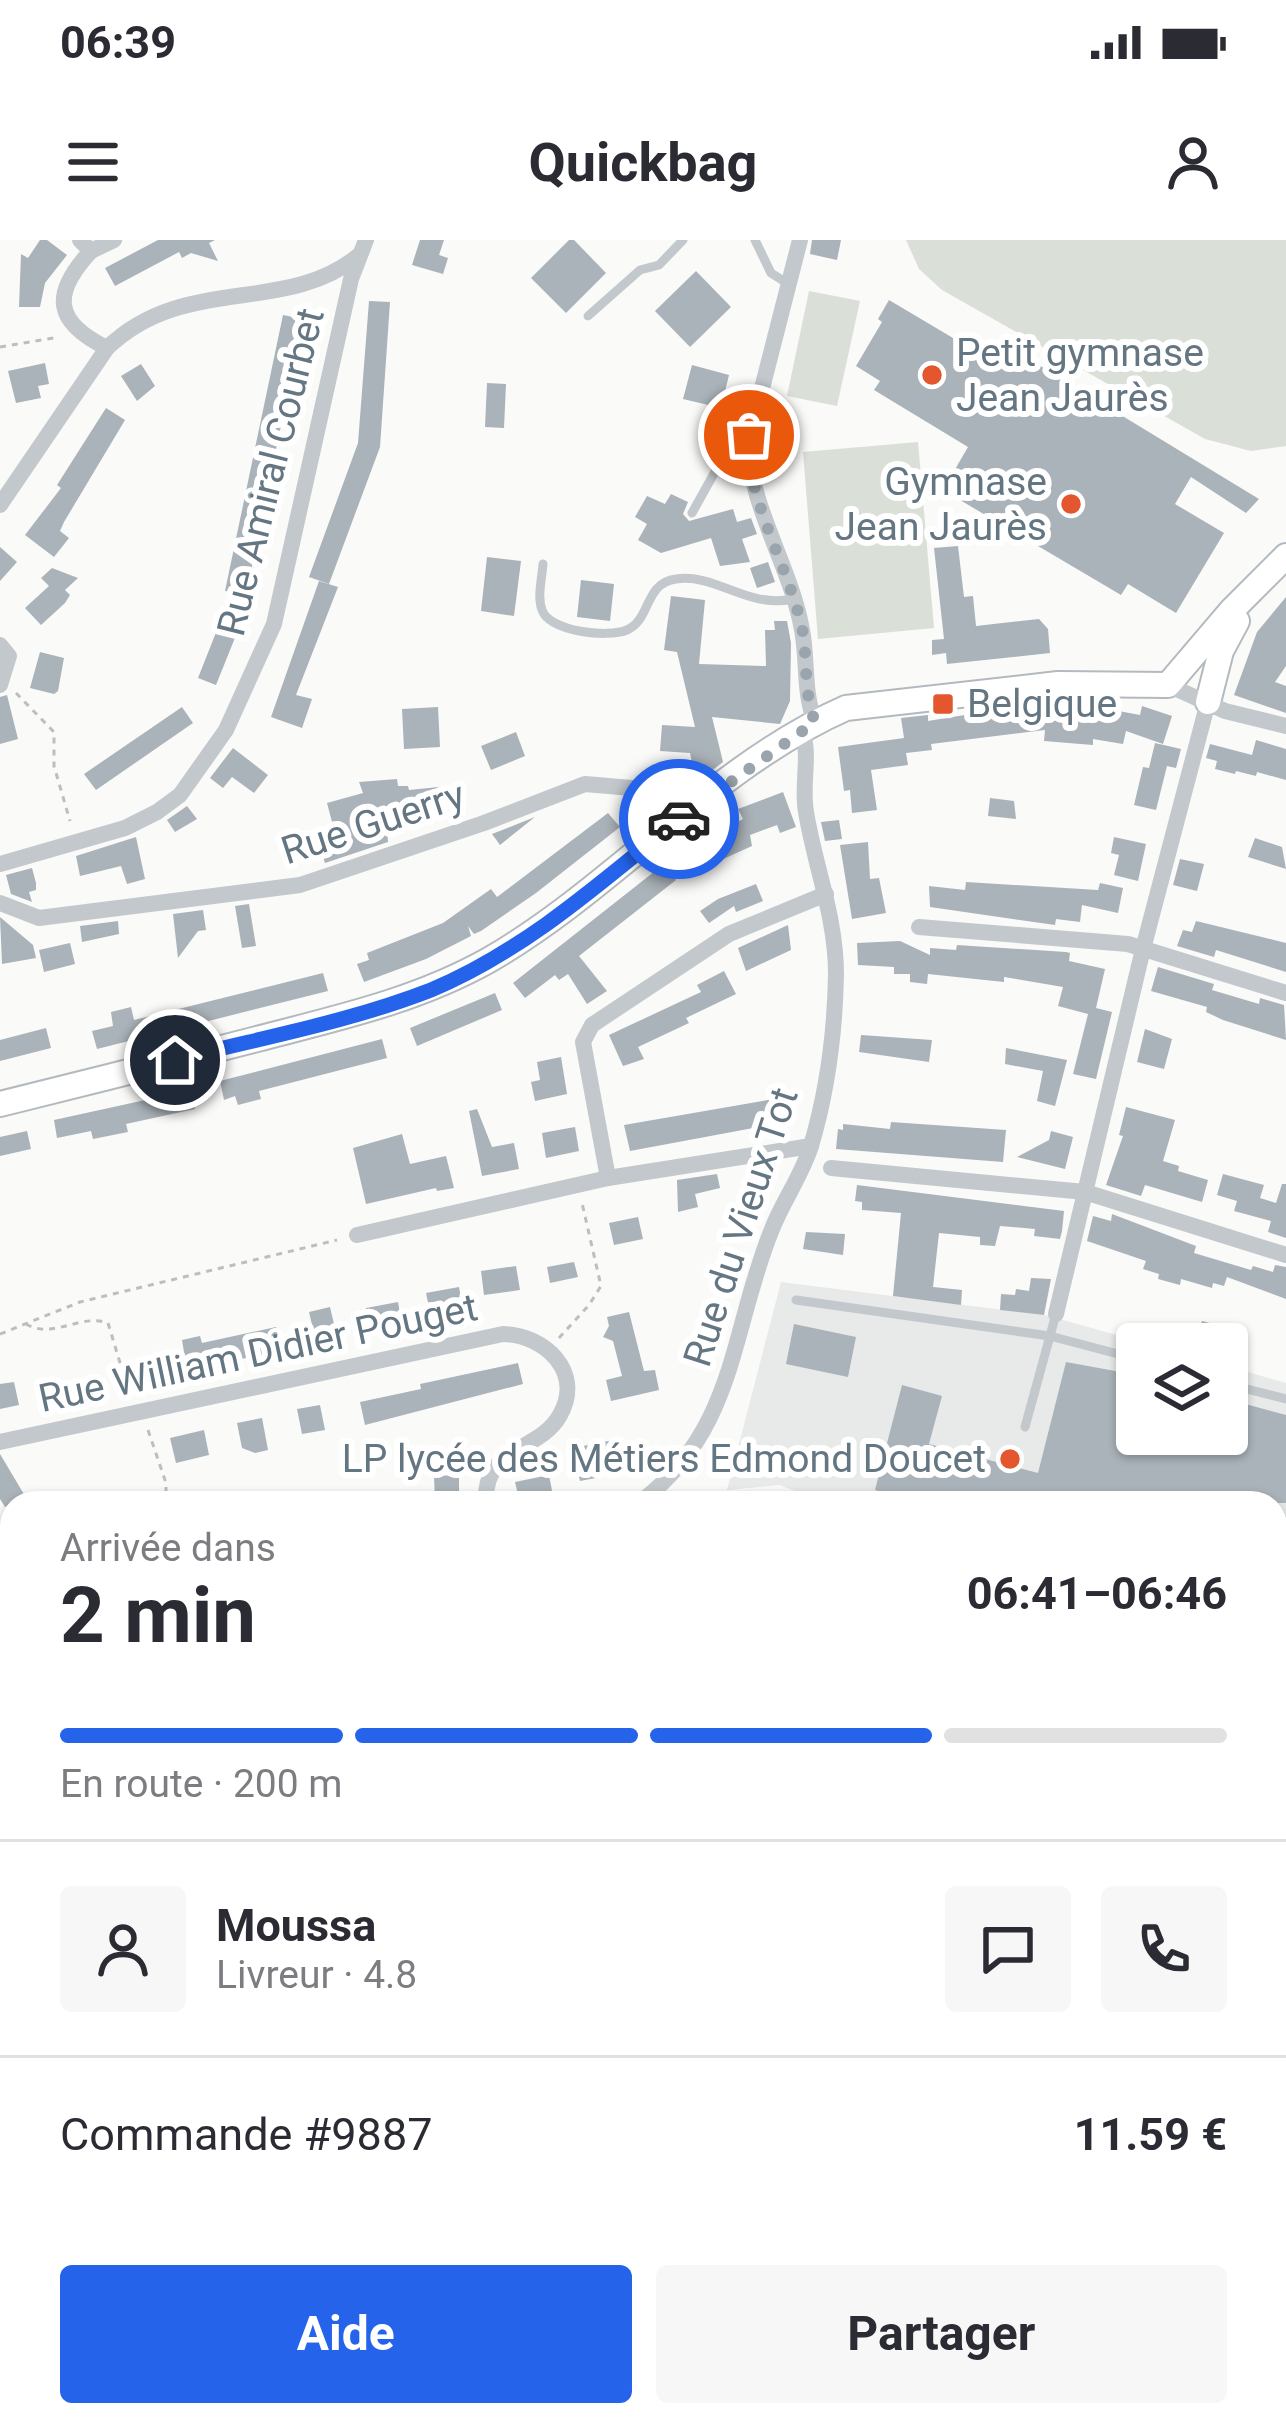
<!DOCTYPE html>
<html lang="fr">
<head>
<meta charset="utf-8">
<style>
  body { margin:0; font-family:Roboto,sans-serif; background:#f7f7f7; color:#2b2b33; height:100vh; display:flex; flex-direction:column; font-size:45px; white-space:nowrap }
  * { box-sizing:border-box; margin:0 }
  p { font-size:39px; color:#7c7c81 }
  .icon { flex:none; width:66px; height:66px; fill:none; stroke:currentColor; stroke-width:2; stroke-linecap:round; stroke-linejoin:round }
  .map { position:relative; flex:1; overflow:hidden }
  .details { position:absolute; left:0px; top:1251px; width:1287px; height:936px; display:flex; flex-direction:column; background:#fff; border-radius:36px 36px 0 0; box-shadow:0 3px 9px #0004 }
  .details>* { flex:none }
  .controls { position:absolute; left:1116px; top:1083px; display:grid; gap:24px }
  .controls a { display:grid; place-items:center; width:132px; height:132px; border-radius:12px; background:#fff; box-shadow:0 3px 9px #0004; font-size:60px }
  .pin { position:absolute; display:grid; place-items:center; width:102px; height:102px; color:#fff; margin:-51px; border:6px solid #fff; border-radius:50%; box-shadow:0 3px 12px #0007 }
  .courier { position:absolute; display:grid; place-items:center; width:120px; height:120px; margin:-60px; border:9px solid #2563eb; border-radius:50%; background:#fff; color:#222; box-shadow:0 3px 15px #0007 }
  .summary em { font-style:normal; font-weight:700 }
  .summary div { display:flex; flex-direction:column-reverse }
  .summary { display:flex; align-items:center; justify-content:space-between; height:204px; padding:0 60px }
  h1 { font-size:78px; font-weight:700; line-height:90px }
  .bar { display:grid; grid-template-columns:repeat(4,1fr); gap:18px 12px; align-content:center; height:144px; padding:0 60px }
  .bar i { height:15px; border-radius:9px; background:#e1e1e2 }
  .bar .on { background:#2563eb }
  .bar p { grid-column:span 4 }
  .line { display:flex; align-items:center; gap:30px; padding:0 60px; border-top:3px solid #e1e1e2 }
  .line div { flex:1 }
  .round { display:grid; place-items:center; flex:none; width:126px; height:126px; border-radius:12px; background:#f7f7f7 }
  .primary-button { display:flex; gap:24px; margin-top:auto; padding:24px 60px }
  .primary-button a { flex:1; height:138px; border-radius:12px; background:#2563eb; color:#fff; font-size:48px; font-weight:700; line-height:138px; text-align:center }
  .primary-button a+a { background:#f7f7f7; color:#2b2b33 }
  .status { display:flex; justify-content:space-between; align-items:center; height:84px; padding:0 60px; background:#fff; direction:ltr }
  .status svg { height:33px; fill:currentColor }
  header { display:flex; justify-content:space-between; align-items:center; height:156px; padding:0 60px; background:#fff; font-size:54px; font-weight:700 }
  .map>svg:first-child { display:block }
</style>
</head>
<body>
<div class="status"><b>06:39</b><svg viewBox="0 0 49 12"><path d="M0 12V9h3v3zM5 12V6h3v6zM10 12V3h3v9zM15 12V0h3v12zM26 1h20v11H26zM47 4h2v5h-2z"/></svg></div>
<header><svg class="icon" aria-label="menu" viewBox="0 0 24 24"><path d="M4 6h16M4 12h16M4 18h16"/></svg>Quickbag<svg class="icon" aria-label="person" viewBox="0 0 24 24"><circle cx="12" cy="8" r="4"/><path d="M4 21q1-7 8-7t8 7"/></svg></header>
<div class="map">
<svg width="1286" height="2187" viewBox="0 0 1286 2187">
  <rect width="100%" height="100%" fill="#fafaf8"/>
  <polygon fill="#e8e9e9" points="781,1042 1045,1075 1149,1104 1137,1104 1137,1194 1227,1194 1227,1126 1286,1143 1286,1387 1275,1403 1275,1263 828,1263 779,1245 727,1250"/>
  <g fill="#dadfd7">
    <polygon points="906,0 1286,0 1286,206 1251,211 1205,199 942,50 919,29"/>
    <polygon points="809,51 860,61 837,166 787,156"/>
    <polygon points="918,202 934,388 818,399 803,212"/>
    <polygon points="1286,1830 1286,2031 1275,2037 1275,1842"/>
    <polygon points="0,2153 12,2163 12,2175 26,2175 40,2187 0,2187"/>
    <polygon points="710,2175 1022,2175 1006,2187 690,2187"/>
  </g>
  <g fill="#aab3b9">
    <polygon points="40,0 47,0 67,15 45,43 40,67 19,67 21,14 28,18"/>
    <polygon points="158,0 215,0 209,3 218,21 191,13 182,18 179,12 115,46 105,28"/>
    <polygon points="420,0 444,0 439,15 448,18 443,34 412,25"/>
    <polygon points="569,0 574,0 606,33 566,73 531,38"/>
    <polygon points="812,0 841,0 837,20 810,14"/>
    <polygon points="696,31 731,67 690,107 655,71"/>
    <polygon points="889,60 985,117 992,105 1016,119 1019,113 1259,259 1246,273 1191,237 1175,264 1224,293 1176,373 1128,344 1121,355 943,250 968,207 874,150 880,141 856,126 882,82 878,79"/>
    <polygon points="369,61 390,62 380,207 329,344 309,337 358,203"/>
    <polygon points="283,75 303,79 246,355 251,358 216,445 198,438 232,352 225,351"/>
    <polygon points="45,123 49,144 38,146 41,158 16,163 8,131"/>
    <polygon points="141,124 155,146 137,161 121,136"/>
    <polygon points="692,125 729,135 721,168 683,159"/>
    <polygon points="487,143 506,144 504,188 485,187"/>
    <polygon points="106,168 125,180 64,282 60,291 69,298 54,317 25,295 61,248 57,245"/>
    <polygon points="671,254 688,262 683,274 689,281 733,269 737,282 751,278 757,294 742,299 750,322 720,326 711,298 661,313 638,300 647,284 635,277 647,256 665,264"/>
    <polygon points="958,306 964,357 973,356 976,386 1039,379 1048,389 1050,413 947,424 946,413 932,415 932,400 944,399 934,308"/>
    <polygon points="0,307 17,322 0,341"/>
    <polygon points="487,317 521,321 514,376 481,371"/>
    <polygon points="768,322 775,342 757,348 750,328"/>
    <polygon points="52,328 78,338 65,350 70,355 65,363 41,385 25,368 49,346 41,338"/>
    <polygon points="581,340 614,344 610,381 577,377"/>
    <polygon points="319,341 338,347 296,455 312,459 302,488 271,477"/>
    <polygon points="671,356 705,360 699,424 766,426 765,390 775,390 774,381 787,381 791,403 790,461 780,484 712,477 723,522 696,543 690,513 660,511 662,485 695,487 677,412 664,410"/>
    <polygon points="1286,357 1286,426 1275,442 1286,446 1286,473 1234,455 1257,392"/>
    <polygon points="40,412 64,418 58,451 54,454 30,448"/>
    <polygon points="7,455 18,499 0,504 0,457"/>
    <polygon points="1038,463 1097,467 1140,475 1142,466 1172,476 1163,504 1126,491 1123,504 1093,499 1093,505 1044,501 1045,490 931,504 932,510 906,513 908,525 871,530 877,570 852,573 850,550 844,551 838,507 904,498 901,478 928,475 928,481"/>
    <polygon points="182,467 193,483 96,550 84,534"/>
    <polygon points="438,467 440,507 404,509 402,469"/>
    <polygon points="516,492 525,516 491,530 481,506"/>
    <polygon points="1256,500 1286,509 1286,540 1257,532 1256,536 1236,531 1235,534 1215,529 1217,521 1206,518 1210,504 1252,515"/>
    <polygon points="1155,503 1181,509 1176,528 1167,526 1156,570 1134,565 1143,527 1149,528"/>
    <polygon points="233,508 268,535 254,553 232,537 223,548 210,538"/>
    <polygon points="397,539 398,546 408,546 409,550 448,546 449,563 386,570 388,602 325,623 323,617 318,619 313,605 336,597 327,563 363,553 359,542"/>
    <polygon points="783,552 796,587 780,593 777,585 750,595 752,606 710,625 699,602 743,579 738,569"/>
    <polygon points="990,558 1014,561 1016,579 988,576"/>
    <polygon points="187,566 197,579 175,592 167,580"/>
    <polygon points="608,573 620,587 536,653 481,691 474,694 468,686 471,696 426,719 364,742 357,724 369,720 367,713 443,683 491,649 497,657"/>
    <polygon points="535,577 500,605 492,594"/>
    <polygon points="839,580 842,599 825,601 821,582"/>
    <polygon points="136,597 145,639 127,644 121,626 80,636 76,616"/>
    <polygon points="1114,597 1146,604 1138,641 1114,635 1119,615 1111,613"/>
    <polygon points="1255,598 1282,607 1286,629 1248,617"/>
    <polygon points="868,602 870,639 879,638 886,673 852,679 840,605"/>
    <polygon points="1180,619 1204,624 1197,651 1173,645"/>
    <polygon points="664,624 676,640 579,716 607,751 587,764 568,734 559,740 555,735 525,758 513,743"/>
    <polygon points="32,628 36,643 36,650 29,652 32,662 11,654 6,635"/>
    <polygon points="966,642 1098,650 1100,643 1123,648 1118,673 1082,665 1080,682 1056,679 1055,685 930,667 929,646 965,650"/>
    <polygon points="756,644 763,661 736,672 734,666 709,683 700,671 718,659"/>
    <polygon points="249,664 256,706 242,708 235,666"/>
    <polygon points="203,670 206,690 198,691 178,718 173,674"/>
    <polygon points="0,677 33,705 36,718 2,724"/>
    <polygon points="118,681 119,694 82,702 80,686"/>
    <polygon points="1196,681 1286,703 1286,732 1216,710 1214,717 1177,706 1183,690 1192,692"/>
    <polygon points="788,685 791,710 746,731 738,708"/>
    <polygon points="900,701 930,715 930,708 956,710 957,705 1066,712 1070,713 1069,721 1105,729 1096,768 1112,772 1096,839 1073,834 1088,774 1058,766 1063,747 1004,737 1004,742 928,734 927,744 910,742 910,734 894,734 894,727 858,725 857,703"/>
    <polygon points="70,703 75,724 44,732 39,710"/>
    <polygon points="1158,727 1214,744 1212,750 1259,764 1260,758 1284,765 1286,800 1223,780 1206,772 1207,767 1151,751"/>
    <polygon points="724,731 736,754 686,778 689,783 638,807 644,819 623,826 609,795 701,752 697,745"/>
    <polygon points="323,733 328,751 97,809 92,791 113,786 111,772 131,767 134,780"/>
    <polygon points="495,753 502,770 417,806 410,788"/>
    <polygon points="46,788 51,808 0,821 0,800"/>
    <polygon points="1145,789 1172,799 1164,829 1137,822"/>
    <polygon points="861,795 932,800 929,822 859,812"/>
    <polygon points="382,799 387,818 259,851 261,859 238,865 235,856 224,860 220,841"/>
    <polygon points="1006,808 1067,820 1055,866 1037,861 1043,831 1005,824"/>
    <polygon points="561,817 567,854 535,861 531,842 540,840 537,822"/>
    <polygon points="191,850 195,869 126,884 128,892 93,899 91,891 57,898 54,880"/>
    <polygon points="785,857 790,881 630,911 624,885"/>
    <polygon points="1126,867 1175,880 1163,921 1179,926 1178,931 1208,940 1202,962 1145,945 1141,956 1106,945 1123,896 1119,895"/>
    <polygon points="477,869 492,907 514,903 519,929 482,936 469,871"/>
    <polygon points="891,882 1006,890 1003,922 836,909 838,889 843,890 843,884 890,889"/>
    <polygon points="575,887 579,911 546,918 542,893"/>
    <polygon points="27,891 31,909 0,916 0,897"/>
    <polygon points="1051,891 1073,897 1065,929 1017,917 1049,900"/>
    <polygon points="402,894 410,924 446,916 454,948 437,951 436,948 366,964 353,908"/>
    <polygon points="717,934 720,948 695,954 698,967 678,972 677,940"/>
    <polygon points="1223,934 1264,945 1260,958 1276,963 1282,944 1286,944 1286,998 1268,992 1271,981 1234,971 1237,961 1217,955"/>
    <polygon points="857,945 1064,971 1062,991 1060,999 1034,996 1035,989 1000,986 995,1006 980,1005 980,997 939,993 933,1047 962,1050 961,1065 893,1056 901,973 862,970 862,962 855,961"/>
    <polygon points="1112,974 1196,1006 1194,1013 1251,1030 1253,1026 1273,1032 1275,1025 1286,1027 1286,1059 1227,1037 1224,1046 1213,1043 1212,1048 1181,1039 1180,1045 1158,1039 1159,1034 1143,1029 1146,1021 1087,1001 1093,976 1111,981"/>
    <polygon points="638,977 643,999 614,1005 609,983"/>
    <polygon points="806,992 845,994 843,1015 803,1009"/>
    <polygon points="574,1022 578,1037 550,1043 547,1027"/>
    <polygon points="516,1026 520,1050 484,1055 481,1031"/>
    <polygon points="1031,1038 1051,1039 1044,1075 1000,1070 1001,1054 1015,1055 1016,1049 1029,1051"/>
    <polygon points="459,1047 463,1070 431,1077 426,1053"/>
    <polygon points="398,1062 402,1084 371,1091 366,1068"/>
    <polygon points="330,1067 337,1097 316,1102 309,1072"/>
    <polygon points="629,1072 644,1131 655,1130 659,1150 611,1161 606,1140 622,1136 613,1101 603,1097 609,1086 607,1077"/>
    <polygon points="1202,1081 1228,1088 1223,1102 1198,1094"/>
    <polygon points="794,1084 856,1097 848,1137 786,1124"/>
    <polygon points="276,1087 281,1111 187,1130 182,1100 200,1096 202,1103"/>
    <polygon points="1066,1122 1137,1135 1137,1194 1227,1194 1227,1159 1286,1175 1286,1263 954,1263 917,1253 914,1261 875,1250 902,1145 942,1156 929,1204 1038,1233"/>
    <polygon points="518,1123 523,1144 365,1185 360,1162 421,1149 420,1144"/>
    <polygon points="14,1142 19,1165 0,1169 0,1144"/>
    <polygon points="320,1165 325,1190 302,1194 297,1169"/>
    <polygon points="262,1178 268,1210 255,1213 242,1208 237,1183"/>
    <polygon points="204,1190 209,1215 176,1223 170,1198"/>
    <polygon points="613,1200 618,1224 599,1228 601,1237 580,1241 573,1208"/>
    <polygon points="0,1214 25,1256 5,1267 0,1259"/>
    <polygon points="459,1235 459,1263 435,1263 434,1236"/>
    <polygon points="549,1235 554,1261 520,1263 515,1242"/>
  </g>
  <g fill="none" stroke-linecap="round" stroke-linejoin="round">
    <defs>
      <g id="secondary">
        <polyline points="1208,462 1221,411 1237,381"/>
        <path d="M0 864C86 843 171 821 257 799 337 778 416 761 489 720 614 648 714 526 846 468L1058 444 1168 445 1231 371 1286 316"/>
        <polyline points="1275,1638 1286,1625"/>
        <polyline points="636,2187 656,2175"/>
      </g>
    </defs>
    <use href="#secondary" stroke="#b3babf" stroke-width="28"/>
    <g stroke="#bbbfc2" stroke-width="3" stroke-dasharray="6 6" stroke-linecap="butt">
      <polyline points="0,107 59,97"/>
      <polyline points="16,453 54,492 54,526 70,581"/>
      <path d="M26 1084C53 1100 80 1073 108 1083L130 1156"/>
      <polyline points="0,1094 80,1062 337,1000"/>
      <polyline points="559,1098 589,1065 601,1046 582,963"/>
      <polyline points="148,1190 166,1243 166,1263"/>
      <polyline points="710,2187 720,2183"/>
    </g>
    <g stroke="#c3c8cc" stroke-width="9">
      <polyline points="755,0 771,33 790,45"/>
      <polyline points="588,76 640,30 659,25 683,0"/>
      <polyline points="692,273 726,212 744,194 749,195"/>
      <path d="M543 324C542 338 537 357 542 370 550 392 608 398 627 390 651 380 644 343 676 339 716 333 747 369 793 359"/>
      <polyline points="796,1060 1050,1096 1137,1119"/>
      <polyline points="1227,1144 1286,1159"/>
      <polyline points="1025,1187 1056,1074"/>
      <polyline points="1275,1862 1286,1850"/>
      <polyline points="1275,2030 1286,2023"/>
      <polyline points="795,2175 808,2187"/>
      <polyline points="962,2175 972,2184 983,2175"/>
      <polyline points="736,2187 748,2175"/>
      <polyline points="929,2187 943,2175"/>
    </g>
    <g stroke="#c3c8cc" stroke-width="16">
      <path d="M80 0 91 11C51 54 54 82 107 108"/>
      <path d="M800 0 748 203C750 268 791 327 802 390 808 421 803 452 815 482"/>
      <polyline points="91,11 114,0"/>
      <path d="M0 265 107 108C185 33 284 76 358 16"/>
      <polyline points="0,405 9,416 0,445"/>
      <polyline points="1168,445 1225,471 1286,486"/>
      <polyline points="0,624 125,588 157,572 180,555 226,490 274,384 351,39 366,0"/>
      <polyline points="0,663 39,678 300,645 484,583 585,544 632,548 658,558 681,578"/>
      <polyline points="919,687 1128,704 1286,753"/>
      <polyline points="831,928 1085,952 1286,1015"/>
      <polyline points="608,938 583,802 592,785 729,694 826,654"/>
      <polyline points="357,995 608,938 811,906"/>
      <polyline points="1056,1074 1143,709 1208,462"/>
      <path d="M0 1202 503 1094C545 1095 584 1132 560 1175 539 1213 483 1205 486 1263"/>
      <path d="M639 1263C737 1189 730 1092 772 989 783 961 802 935 811 906 827 852 835 790 836 734 836 677 815 627 806 572 801 545 811 515 802 491"/>
      <polyline points="0,1445 12,1437"/>
      <polyline points="0,1630 12,1631"/>
      <polyline points="0,1897 12,1898"/>
      <polyline points="72,2187 78,2175"/>
      <polyline points="319,2187 334,2175"/>
    </g>
    <use href="#secondary" stroke="#fff" stroke-width="24"/>
  </g>
  <g fill="none" stroke-linecap="round" stroke-linejoin="round">
    <path stroke="#99a4ac" stroke-width="12" stroke-dasharray="0 21.6" d="M679 579 815 482C803 451 808 420 802 388 790 330 743 252 749 195"/>
    <path stroke="#2563eb" stroke-width="15" d="M175 820C260 798 349 782 431 750 523 712 603 641 679 579"/>
  </g>
  <g fill="#e4572e" stroke="#fff" stroke-width="4.5">
    <circle cx="932" cy="135" r="12"/>
    <circle cx="1071" cy="264" r="12"/>
    <rect x="931" y="452" width="24" height="24" rx="6"/>
    <circle cx="1010" cy="1219" r="12"/>
  </g>
  <g text-anchor="middle" dominant-baseline="central" stroke-width="12" stroke-linejoin="round" paint-order="stroke">
    <g font-size="39" fill="#657683" stroke="#fff" text-anchor="start">
      <text x="956" y="113">Petit gymnase<tspan x="956" dy="45">Jean Jaurès</tspan></text>
      <text x="1047" y="242" text-anchor="end">Gymnase<tspan x="1047" dy="45">Jean Jaurès</tspan></text>
      <text x="967" y="464">Belgique</text>
      <text x="986" y="1219" text-anchor="end">LP lycée des Métiers Edmond Doucet</text>
    </g>
    <g font-size="39" fill="#657683" stroke="#fff">
      <text transform="translate(271 232) rotate(-76)">Rue Amiral Courbet</text>
      <text transform="translate(373 583) rotate(-18)">Rue Guerry</text>
      <text transform="translate(741 987) rotate(-72)">Rue du Vieux Tot</text>
      <text transform="translate(258 1113) rotate(-12)">Rue William Didier Pouget</text>
    </g>
  </g>
</svg>
<div class="controls">
<a><svg class="icon" aria-label="layers" viewBox="0 0 24 24"><path d="M12 4l9 5-9 5-9-5zM3 14l9 5 9-5"/></svg></a>
</div>
<div class="pin" style="left:749px;top:195px;background:#ea580c"><svg class="icon" aria-label="bag" viewBox="0 0 24 24"><path d="M5 8h14l-1 12H6zM9 8a3 3 0 0 1 6 0"/></svg></div>
<div class="pin" style="left:175px;top:820px;background:#1f2937"><svg class="icon" aria-label="home" viewBox="0 0 24 24"><path d="M3 11l9-7 9 7M6 9v11h12V9"/></svg></div>
<div class="courier" style="left:679px;top:579px"><svg class="icon" aria-label="car" viewBox="0 0 24 24"><path d="M5 17H2v-5l4-1 3-4h7l3 4 3 1v5h-3M9 17h6M6 11h13"/><circle cx="7" cy="17" r="2"/><circle cx="17" cy="17" r="2"/></svg></div>
<section class="details">
<div class="summary"><div><h1>2 min</h1><p>Arrivée dans</p></div><em>06:41–06:46</em></div>
<div class="bar"><i class="on"></i><i class="on"></i><i class="on"></i><i></i><p>En route · 200 m</p></div>
<div class="line" style="height:216px"><a class="round"><svg class="icon" aria-label="person" viewBox="0 0 24 24"><circle cx="12" cy="8" r="4"/><path d="M4 21q1-7 8-7t8 7"/></svg></a><div><b>Moussa</b><p>Livreur · 4.8</p></div><a class="round"><svg class="icon" aria-label="chat" viewBox="0 0 24 24"><path d="M4 5h16v11H9l-5 4z"/></svg></a><a class="round"><svg class="icon" aria-label="phone" viewBox="0 0 24 24"><path d="M5 4h4l2 5-3 2q2 4 5 5l2-3 5 2v4C11 20 4 13 5 4z"/></svg></a></div>
<div class="line" style="height:156px"><div>Commande #9887</div><b>11.59 €</b></div>
<div class="primary-button"><a>Aide</a><a>Partager</a></div>
</section>
</div>
</body>
</html>
